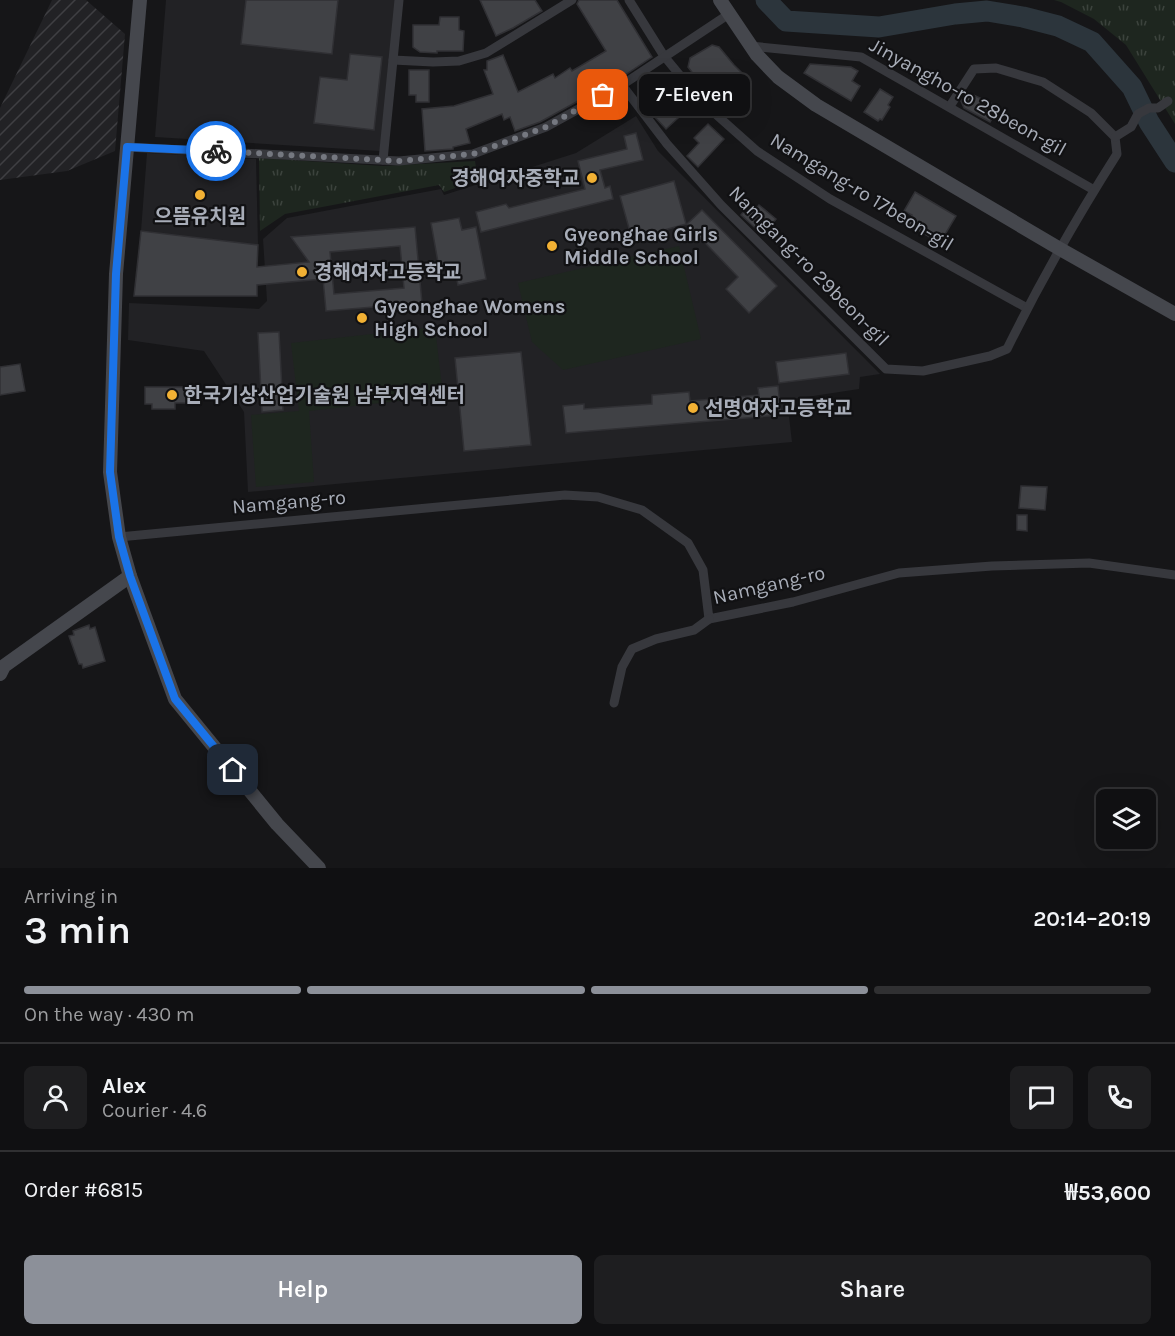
<!DOCTYPE html>
<html lang="en">
<head>
<meta charset="utf-8">
<style>
  body { margin:0; font-family:Karla,"Noto Sans KR",sans-serif; background:#1e1e20; color:#f1f3f6; height:100vh; display:flex; flex-direction:column; font-size:22px; white-space:nowrap }
  * { box-sizing:border-box; margin:0 }
  p { font-size:20px; color:#9c9d9f }
  .icon { flex:none; width:33px; height:33px; fill:none; stroke:currentColor; stroke-width:2; stroke-linecap:round; stroke-linejoin:round }
  .map { position:relative; height:868px; overflow:hidden }
  .side { display:flex; flex-direction:column; background:#101012; flex:1 }
  .side>* { flex:none }
  .controls { position:absolute; left:1096px; top:789px; display:grid; gap:12px }
  .controls a { display:grid; place-items:center; width:60px; height:60px; border-radius:9px; background:#101012; box-shadow:0 6px 24px #0002,0 0 0 2px #303032; font-size:30px }
  .pin { position:absolute; display:grid; place-items:center; width:51px; height:51px; color:#fff; margin:-26px; border-radius:12px; box-shadow:0 3px 9px #0006 }
  .courier { position:absolute; display:grid; place-items:center; width:60px; height:60px; margin:-30px; border:4px solid #1a73e8; border-radius:50%; background:#fff; color:#222; box-shadow:0 2px 8px #0007 }
  .bubble { position:absolute; height:42px; border-radius:9px; background:#101012; box-shadow:0 6px 24px #0002,0 0 0 2px #303032; font-size:20px; font-weight:600; line-height:42px; text-align:center }
  .summary em { font-style:normal; font-weight:600 }
  .summary div { display:flex; flex-direction:column-reverse }
  .summary { display:flex; align-items:center; justify-content:space-between; height:102px; padding:0 24px }
  h1 { font-size:39px; font-weight:600; line-height:45px }
  .bar { display:grid; grid-template-columns:repeat(4,1fr); gap:9px 6px; align-content:center; height:72px; padding:0 24px }
  .bar i { height:8px; border-radius:4px; background:#303032 }
  .bar .selected { background:#8c9099 }
  .bar p { grid-column:span 4 }
  .line { display:flex; align-items:center; gap:15px; padding:0 24px; border-top:2px solid #303032 }
  .line div { flex:1 }
  .round { display:grid; place-items:center; flex:none; width:63px; height:63px; border-radius:9px; background:#1e1e20 }
  .cta { display:flex; gap:12px; margin-top:auto; padding:12px 24px }
  .cta a { flex:1; height:69px; border-radius:9px; background:#8c9099; color:#fff; font-size:24px; font-weight:600; line-height:69px; text-align:center }
  .cta a+a { background:#1e1e20; color:#f1f3f6 }
  .map>svg:first-child { display:block }
</style>
</head>
<body>
<div class="map">
<svg width="1175" height="868" viewBox="0 0 1175 868">
  <defs>
    <pattern id="industrial-furrows" width="10" height="10" patternUnits="userSpaceOnUse" patternTransform="scale(1.5)"><rect width="10" height="10" fill="#222225"/><path d="M-1 1l2-2M0 10L10 0M9 11l2-2" fill="none" stroke="#3f3f43"/></pattern>
    <pattern id="park-tufts" width="24" height="20" patternUnits="userSpaceOnUse" patternTransform="scale(1.5)"><rect width="24" height="20" fill="#1e261f"/><path d="M3 7l-1-3M5 7V3M7 7l1-3M15 17l-1-3M17 17v-4M19 17l1-3" fill="none" stroke="#3c433d"/></pattern>
  </defs>
  <rect width="100%" height="100%" fill="#161618"/>
  <g fill="#222225">
    <polygon points="166,0 396,0 380,151 155,137"/>
    <polygon points="636,116 658,151 880,374 860,377 859,389 787,400 792,442 248,492 244,412 204,351 128,340 129,303 259,309 267,301 263,239 287,218 441,189 444,195 576,153"/>
    <polygon points="147,153 256,159 258,245 141,231"/>
  </g>
  <polygon fill="url(#industrial-furrows)" points="52,0 86,0 125,34 115,151 67,171 0,180 0,108"/>
  <g fill="#1e261f">
    <polygon points="679,246 701,339 563,370 532,342 518,283"/>
    <polygon points="435,327 443,396 309,411 314,482 256,487 251,415 299,411 291,343"/>
  </g>
  <g fill="url(#park-tufts)">
    <polygon points="1054,0 1175,0 1175,124 1126,45 1094,19 1061,2"/>
    <polygon points="259,158 383,166 475,161 478,180 444,192 439,185 285,214 260,231"/>
  </g>
  <g fill="none" stroke-linecap="round" stroke-linejoin="round">
    <polyline stroke="#2c353c" stroke-width="21" points="766,0 786,21 879,27 955,14 987,11 1023,17 1058,26 1092,42 1132,87 1149,122 1175,162"/>
  </g>
  <g fill="#404145" stroke="#303034" stroke-width="1.5" fill-rule="evenodd">
    <polygon points="246,0 338,0 332,54 241,44"/>
    <polygon points="480,0 535,0 542,11 513,28 496,36"/>
    <polygon points="579,0 617,0 652,57 622,77 540,122 515,131 510,117 504,120 502,114 466,129 470,143 453,147 453,149 425,151 422,109 454,106 493,94 484,70 487,70 487,61 503,55 518,92 553,74 555,78 570,68 572,71 606,51 577,4"/>
    <polygon points="440,17 459,17 459,30 464,31 463,51 437,51 437,53 420,52 413,47 413,25 439,25"/>
    <polygon points="712,45 719,47 734,65 750,81 729,102 706,80 701,84 688,67 690,58"/>
    <polygon points="350,54 382,57 374,130 314,123 320,77 347,80"/>
    <polygon points="810,64 851,67 858,71 852,81 860,86 851,101 804,73"/>
    <polygon points="409,70 429,70 429,102 416,102 416,95 409,95"/>
    <polygon points="659,74 661,77 666,74 675,88 674,89 690,107 666,129 653,115 639,93 643,90 641,87"/>
    <polygon points="880,89 893,97 888,105 890,107 882,120 880,119 878,121 864,112"/>
    <polygon points="967,92 999,107 990,122 964,108 961,101"/>
    <polygon points="708,124 724,139 698,167 687,156 699,143 694,138"/>
    <polygon points="636,133 643,160 600,170 605,188 610,186 613,199 481,232 476,212 506,204 509,208 585,189 578,161 627,149 624,136"/>
    <polygon points="674,181 686,224 632,239 620,196"/>
    <polygon points="915,192 956,216 940,243 907,224 912,215 904,211"/>
    <polygon points="759,205 776,219 763,235 741,215 747,207 753,212"/>
    <polygon points="702,210 777,286 749,313 726,289 738,277 687,224"/>
    <polygon points="459,218 462,230 476,227 486,279 458,285 454,265 439,268 431,223"/>
    <path d="M415 227 422 303 326 311 323 279 257 285V296H134L141 231 258 245 257 267 309 262 291 237ZM400 246 404 288 334 294 330 252Z"/>
    <polygon points="279,332 283,410 262,412 258,333"/>
    <polygon points="521,352 531,445 464,451 455,358"/>
    <polygon points="846,353 849,374 779,383 776,362"/>
    <polygon points="20,364 25,391 0,395 0,367"/>
    <polygon points="778,386 781,415 566,433 563,406 584,404 584,409 652,404 652,395 689,392 690,401 759,395 758,388"/>
    <polygon points="145,387 199,387 199,403 175,403 175,409 152,409 152,404 145,404"/>
    <polygon points="1021,486 1047,487 1045,510 1019,508"/>
    <polygon points="1017,515 1027,515 1027,531 1017,530"/>
    <polygon points="89,625 90,629 95,627 105,661 83,668 82,664 79,664 69,636 74,635 73,631"/>
  </g>
  <g fill="none" stroke-linecap="round" stroke-linejoin="round">
    <g stroke="#37383d" stroke-width="9">
      <polyline points="629,0 664,56 702,102 757,151 830,199 1027,308"/>
      <polyline points="750,46 861,57 1094,190"/>
      <polyline points="393,60 433,62 459,61 486,53 572,0"/>
      <path d="M622 85 667 144 721 205 886 369 923 371 990 356 1007 349C1040 282 1077 217 1117 154L1115 137 1091 113 1043 82 996 68 974 69 950 106"/>
      <polyline points="1115,137 1131,127 1138,114 1149,108 1158,108 1168,101"/>
      <polyline points="127,147 399,161 473,154 546,127 622,85 729,14"/>
      <polyline points="383,160 399,0"/>
      <polyline points="119,537 565,495 598,497 642,510 688,543 703,570 709,619 793,602 899,573 992,566 1089,563 1175,575"/>
      <polyline points="614,703 622,667 632,649 656,639 694,630 709,619"/>
    </g>
    <g stroke="#45474d" stroke-width="14">
      <polyline points="720,0 757,55 778,77 816,105 1060,249 1175,314"/>
      <polyline points="130,576 175,699 277,824 319,868"/>
      <polyline points="0,674 4,666 130,576 119,537 110,472 116,274 140,0"/>
    </g>
  </g>
  <g fill="none" stroke-linecap="round" stroke-linejoin="round">
    <polyline stroke="#757880" stroke-width="6" stroke-dasharray="0 10.8" points="216,151 399,161 473,154 546,127 603,95"/>
    <polyline stroke="#1a73e8" stroke-width="8" points="216,151 127,147 116,274 110,472 119,537 130,576 175,699 233,770"/>
  </g>
  <g fill="#f2b134" stroke="#111113" stroke-width="2">
    <circle cx="592" cy="178" r="6"/>
    <circle cx="200" cy="195" r="6"/>
    <circle cx="552" cy="246" r="6"/>
    <circle cx="302" cy="272" r="6"/>
    <circle cx="362" cy="318" r="6"/>
    <circle cx="172" cy="395" r="6"/>
    <circle cx="693" cy="408" r="6"/>
  </g>
  <g text-anchor="middle" dominant-baseline="central" stroke-width="4.5" stroke-linejoin="round" paint-order="stroke">
    <g font-size="20" fill="#a8adb8" stroke="#111113">
      <text transform="translate(968 97) rotate(29)">Jinyangho-ro 28beon-gil</text>
      <text transform="translate(862 192) rotate(31)">Namgang-ro 17beon-gil</text>
      <text transform="translate(809 266) rotate(45)">Namgang-ro 29beon-gil</text>
      <text transform="translate(289 502) rotate(-5)">Namgang-ro</text>
      <text transform="translate(769 585) rotate(-13)">Namgang-ro</text>
    </g>
    <g font-size="20" font-weight="bold" fill="#a8adb8" stroke="#111113" text-anchor="start">
      <text x="580" y="178" text-anchor="end">경해여자중학교</text>
      <text x="200" y="216" text-anchor="middle">으뜸유치원</text>
      <text x="564" y="234">Gyeonghae Girls<tspan x="564" dy="23">Middle School</tspan></text>
      <text x="314" y="272">경해여자고등학교</text>
      <text x="374" y="306">Gyeonghae Womens<tspan x="374" dy="23">High School</tspan></text>
      <text x="184" y="395">한국기상산업기술원 남부지역센터</text>
      <text x="705" y="408">선명여자고등학교</text>
    </g>
  </g>
</svg>
<div class="controls">
<a><svg class="icon" aria-label="layers" viewBox="0 0 24 24"><path d="M12 4l9 5-9 5-9-5zM3 14l9 5 9-5"/></svg></a>
</div>
<div class="pin" style="left:603px;top:95px;background:#ea580c"><svg class="icon" aria-label="bag" viewBox="0 0 24 24"><path d="M5 8h14l-1 12H6zM9 8a3 3 0 0 1 6 0"/></svg></div>
<div class="pin" style="left:233px;top:770px;background:#1f2937"><svg class="icon" aria-label="home" viewBox="0 0 24 24"><path d="M3 11l9-7 9 7M6 9v11h12V9"/></svg></div>
<div class="courier" style="left:216px;top:151px"><svg class="icon" aria-label="bike" viewBox="0 0 24 24"><circle cx="6" cy="16" r="4"/><circle cx="18" cy="16" r="4"/><path d="M6 16l4-8h5l3 8M10 8l3 8H6M13 5h3"/></svg></div>
<div class="bubble" style="left:639px;top:74px;width:111px">7-Eleven</div>
</div>
<section class="side">
<div class="summary"><div><h1>3 min</h1><p>Arriving in</p></div><em>20:14–20:19</em></div>
<div class="bar"><i class="selected"></i><i class="selected"></i><i class="selected"></i><i></i><p>On the way · 430 m</p></div>
<div class="line" style="height:108px"><a class="round"><svg class="icon" aria-label="person" viewBox="0 0 24 24"><circle cx="12" cy="8" r="4"/><path d="M4 21q1-7 8-7t8 7"/></svg></a><div><b>Alex</b><p>Courier · 4.6</p></div><a class="round"><svg class="icon" aria-label="chat" viewBox="0 0 24 24"><path d="M4 5h16v11H9l-5 4z"/></svg></a><a class="round"><svg class="icon" aria-label="phone" viewBox="0 0 24 24"><path d="M5 4h4l2 5-3 2q2 4 5 5l2-3 5 2v4C11 20 4 13 5 4z"/></svg></a></div>
<div class="line" style="height:78px"><div>Order #6815</div><b>₩53,600</b></div>
<div class="cta"><a>Help</a><a>Share</a></div>
</section>
</body>
</html>
